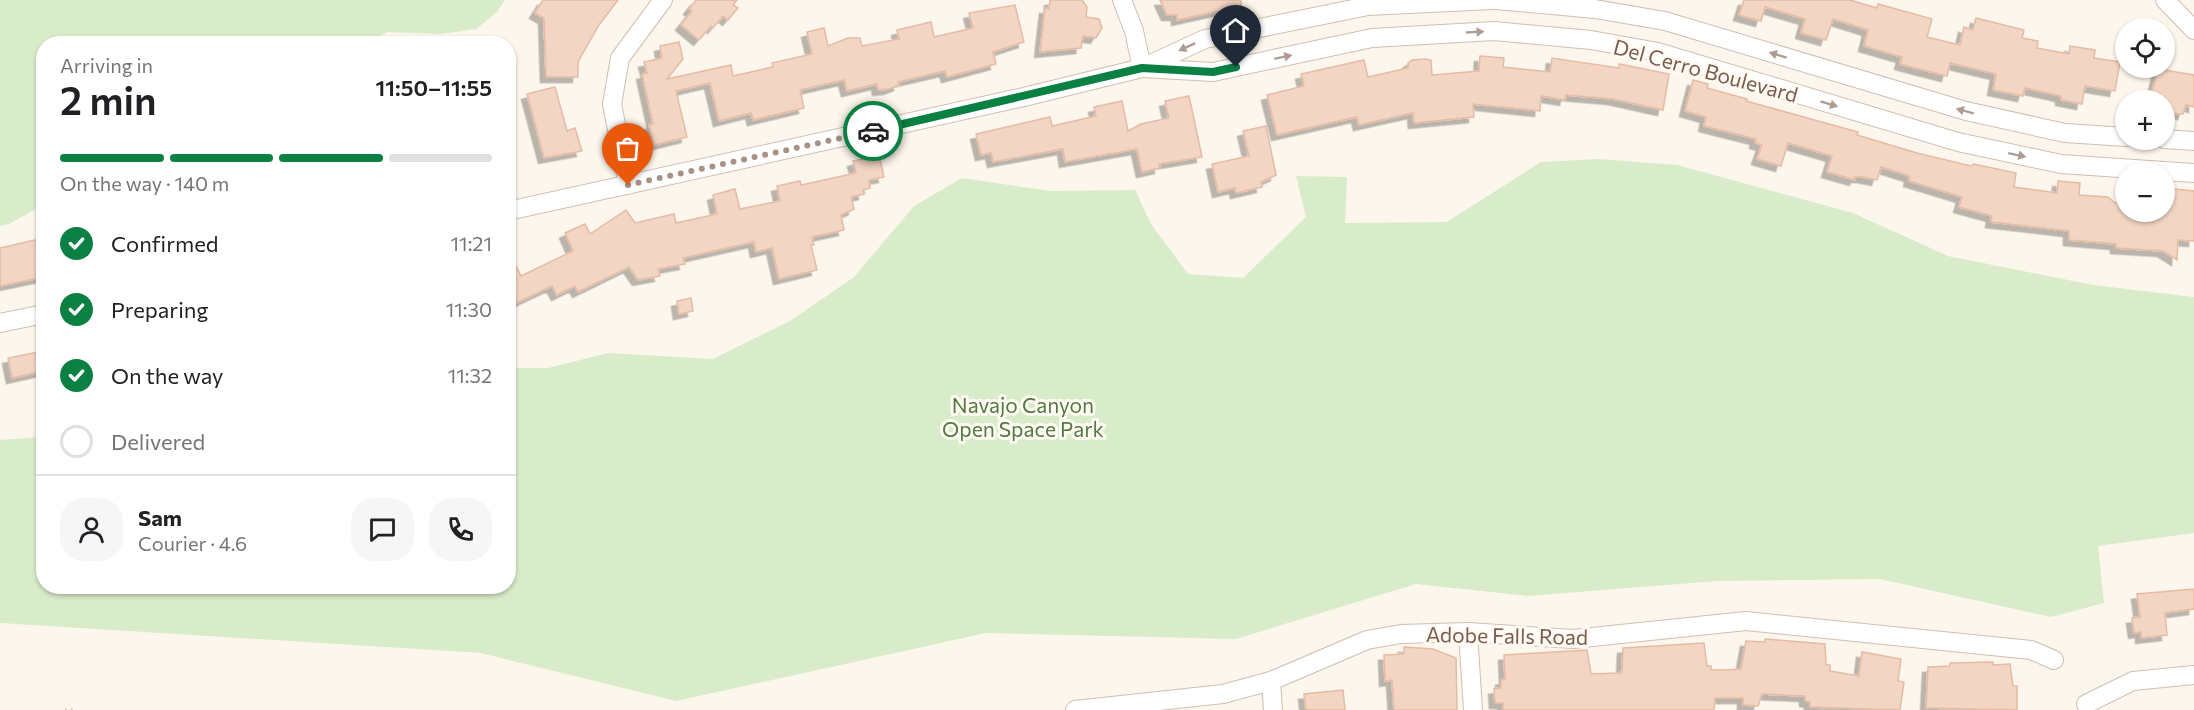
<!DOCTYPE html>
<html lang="en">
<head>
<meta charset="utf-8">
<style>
  body { margin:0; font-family:Commissioner,sans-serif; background:#f6f6f6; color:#202124; height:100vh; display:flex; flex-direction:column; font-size:22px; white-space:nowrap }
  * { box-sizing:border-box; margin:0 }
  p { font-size:20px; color:#757577 }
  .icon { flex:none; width:33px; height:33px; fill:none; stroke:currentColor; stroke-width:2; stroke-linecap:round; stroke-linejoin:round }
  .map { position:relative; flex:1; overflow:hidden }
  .drawer { position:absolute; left:36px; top:36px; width:480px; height:558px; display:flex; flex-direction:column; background:#fff; border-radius:24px; box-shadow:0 2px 4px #0004 }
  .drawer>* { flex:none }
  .fabs { position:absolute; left:2115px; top:18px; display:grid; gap:12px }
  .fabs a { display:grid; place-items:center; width:60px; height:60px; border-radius:50%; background:#fff; box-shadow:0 2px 4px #0004; font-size:30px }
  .pin { position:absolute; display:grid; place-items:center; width:51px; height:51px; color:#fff; margin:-62px -26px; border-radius:50% 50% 50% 0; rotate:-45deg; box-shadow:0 0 6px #0007 }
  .pin .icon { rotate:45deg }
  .courier { position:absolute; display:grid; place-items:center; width:60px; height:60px; margin:-30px; border:4px solid #0b8043; border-radius:50%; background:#fff; color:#222; box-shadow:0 2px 8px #0007 }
  .summary em { font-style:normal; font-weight:600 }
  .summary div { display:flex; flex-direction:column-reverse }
  .summary { display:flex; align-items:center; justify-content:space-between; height:102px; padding:0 24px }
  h1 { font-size:39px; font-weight:600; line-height:45px }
  .bar { display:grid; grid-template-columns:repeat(4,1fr); gap:9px 6px; align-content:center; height:72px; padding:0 24px }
  .bar i { height:8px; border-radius:4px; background:#e0e0e0 }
  .bar .active { background:#0b8043 }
  .bar p { grid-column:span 4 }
  .line { display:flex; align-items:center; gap:15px; padding:0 24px; border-top:2px solid #e0e0e0 }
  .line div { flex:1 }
  .round { display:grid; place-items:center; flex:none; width:63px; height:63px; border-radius:24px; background:#f6f6f6 }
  ol { padding:0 24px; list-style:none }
  li { display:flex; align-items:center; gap:18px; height:66px }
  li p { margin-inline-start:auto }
  li .icon { padding:6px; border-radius:50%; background:#0b8043; color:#fff; stroke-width:4 }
  li:last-child { color:#757577 }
  li i { width:33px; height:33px; border:3px solid #e0e0e0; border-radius:50% }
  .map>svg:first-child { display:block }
</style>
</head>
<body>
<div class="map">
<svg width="2194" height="710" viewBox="0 0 2194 710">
  <defs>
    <filter id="shadow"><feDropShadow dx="-5.5" dy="5.5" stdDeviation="0" flood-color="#0004"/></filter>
  </defs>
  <rect width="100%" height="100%" fill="#fdf6ec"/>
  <g fill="#d8ecc9">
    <polygon points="0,0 505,0 497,12 476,29 441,34 387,32 367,43 44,44 43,205 9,224 0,226"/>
    <polygon points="1599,159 1677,165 1853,213 1948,256 2093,285 2194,297 2194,533 2098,546 2104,603 2051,617 1880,579 1717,581 1528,596 1416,584 1236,639 986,633 676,701 481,653 0,623 0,440 43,437 44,586 508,586 509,368 548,368 608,353 713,359 790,321 854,277 914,206 962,178 1050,191 1135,190 1151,224 1188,274 1243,278 1306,217 1296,176 1347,177 1345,223 1447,222 1541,162"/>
  </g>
  <g fill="#f3d5c3" stroke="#e6bba3" stroke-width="1.5" filter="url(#shadow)">
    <polygon points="543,0 618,0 599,25 578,62 578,77 546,77 544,18 535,13"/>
    <polygon points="696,0 737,0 733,5 738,8 728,20 723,16 713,28 711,26 699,40 681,25 692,11 689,9"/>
    <polygon points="1050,0 1082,0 1087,7 1086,17 1099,19 1102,28 1096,38 1083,36 1081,48 1040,52 1045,8 1049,9"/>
    <polygon points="1160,0 1241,0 1241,6 1177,20 1177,15 1167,15"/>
    <polygon points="1744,0 1850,0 1877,8 1878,4 1932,19 1927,37 1960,45 1964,27 1973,30 1976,18 2024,30 2022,38 2038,41 2037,48 2069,54 2070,46 2095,50 2094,58 2120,62 2115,91 2085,86 2082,104 2061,100 2061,96 2025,88 2023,96 1993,90 1996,74 1950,63 1947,76 1919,69 1900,64 1902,57 1864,46 1868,30 1833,19 1826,40 1801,33 1805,19 1765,7 1761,21 1739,15"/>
    <polygon points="1015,5 1024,42 993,52 996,64 947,77 945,71 898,82 899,85 889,89 878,90 877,84 847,91 844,80 800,90 804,108 753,120 751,113 719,121 710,83 676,91 687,137 654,145 649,125 653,124 642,74 647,73 644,62 662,58 660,46 679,42 683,59 667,79 731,65 733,76 773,67 772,63 812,54 807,32 824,28 828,46 848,38 860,38 862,46 899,39 897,30 931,22 934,37 973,28 969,13"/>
    <polygon points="1480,56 1504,58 1503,67 1550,72 1552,58 1619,68 1619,64 1669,74 1663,110 1613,99 1566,95 1565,100 1541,96 1540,111 1473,104 1474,117 1414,123 1413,113 1359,125 1357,117 1277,135 1267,95 1304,86 1301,74 1364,60 1368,77 1408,68 1408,63 1412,60 1426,59 1431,60 1432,75 1479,71"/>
    <polygon points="2158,69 2194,75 2194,107 2186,105 2183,114 2164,113 2164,100 2150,100"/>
    <polygon points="1693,80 1708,84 1707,88 1747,99 1746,101 1858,132 1857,135 1917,153 1971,166 1974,164 2016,173 2014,187 2057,193 2058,181 2080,183 2079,195 2108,197 2115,203 2126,202 2126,212 2164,212 2164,188 2194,191 2194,241 2178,240 2177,260 2163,251 2116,248 2116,244 2069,240 2069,231 1991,222 1992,216 1959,207 1962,197 1909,181 1910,176 1881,167 1877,180 1862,177 1855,177 1855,180 1827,172 1832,156 1788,143 1781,166 1757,159 1762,145 1755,143 1756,139 1704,126 1706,117 1685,111"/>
    <polygon points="555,87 567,131 575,128 582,151 544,158 527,94"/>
    <polygon points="1189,96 1202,157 1159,164 1160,168 1142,172 1137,149 1065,162 1063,149 993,162 991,153 981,155 976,134 1050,117 1052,126 1096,116 1094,107 1122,101 1128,131 1141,124 1169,118 1165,101"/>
    <polygon points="1266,126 1276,175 1261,182 1262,187 1236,193 1235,188 1218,192 1212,164 1249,156 1243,131"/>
    <polygon points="879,155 884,177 869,180 870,188 863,190 864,194 851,197 854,209 841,215 844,230 812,237 814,245 811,245 817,270 779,279 772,248 756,252 754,242 683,258 685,264 658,269 660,276 638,280 629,267 578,292 575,286 557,295 552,286 508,307 508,250 521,276 573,251 565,233 585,224 590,234 626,210 635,223 674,214 676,223 717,214 713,195 735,189 740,209 780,201 777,186 800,181 801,185 856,173 853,161"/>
    <polygon points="44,238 44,277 0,286 0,248"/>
    <polygon points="691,298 693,311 679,314 677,301"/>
    <polygon points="44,351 44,371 12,378 8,358"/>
    <polygon points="2194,589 2194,609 2165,613 2167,635 2141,638 2141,632 2134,633 2132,618 2140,617 2137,594"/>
    <polygon points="1765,639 1825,644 1826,665 1830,665 1830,671 1859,676 1862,652 1901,659 1898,681 1904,682 1900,710 1810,707 1810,702 1805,701 1805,696 1762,694 1758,706 1743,705 1743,698 1715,698 1714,710 1503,710 1503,703 1495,703 1494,689 1501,688 1501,680 1505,679 1504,655 1587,650 1591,674 1618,673 1622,672 1623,648 1704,643 1707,666 1711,666 1711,670 1727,670 1741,669 1746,641 1765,642"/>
    <polygon points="1404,647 1433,649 1456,658 1457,710 1394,710 1392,680 1385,681 1384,655 1404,654"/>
    <polygon points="1993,662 1993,665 2010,664 2013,686 2017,686 2017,710 1926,708 1928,667 1950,666 1950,663"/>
    <polygon points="1343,690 1345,710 1306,710 1304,694"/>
  </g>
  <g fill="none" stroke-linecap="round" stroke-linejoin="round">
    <defs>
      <g id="minor">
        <polyline points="1122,0 1134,31 1142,68"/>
        <polyline points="1496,0 1595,9 1665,21 1966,111 2065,133 2126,137"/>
        <polyline points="2165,0 2194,30"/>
        <polyline points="1142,68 1213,72 1372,38 1494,31 1591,40 1658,52 1958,142 2061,164 2194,173"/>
        <polyline points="2164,139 2194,141"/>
        <polyline points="628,185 612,104 620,58 663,0"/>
        <polyline points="508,211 1024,97 1142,68 1205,39 1368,6 1492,0"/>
        <polyline points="0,323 44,314"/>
        <polyline points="1468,632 1473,710"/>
        <polyline points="1271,681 1273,710"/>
        <polyline points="2086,704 2133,681 2194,675"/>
        <polyline points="1075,710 1223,694 1271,681 1367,640 1401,634 1468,632 1573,639 1746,621 2031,650 2054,660"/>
      </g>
    </defs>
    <use href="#minor" stroke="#d1beb0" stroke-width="20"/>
    <polyline stroke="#d9b8a5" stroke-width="3" stroke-dasharray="1.5 4.5" stroke-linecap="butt" points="65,710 75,710"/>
    <use href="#minor" stroke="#fff" stroke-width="18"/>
  </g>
  <defs><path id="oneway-solid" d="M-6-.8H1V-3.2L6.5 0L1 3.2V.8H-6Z" transform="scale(1.5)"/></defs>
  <g fill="#af9d94">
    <use href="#oneway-solid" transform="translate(1475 32) rotate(-3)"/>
    <use href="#oneway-solid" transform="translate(1187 47) rotate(155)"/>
    <use href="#oneway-solid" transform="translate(1778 55) rotate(-163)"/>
    <use href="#oneway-solid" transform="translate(1283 57) rotate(-12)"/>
    <use href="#oneway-solid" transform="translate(1829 104) rotate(17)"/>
    <use href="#oneway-solid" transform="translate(1965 111) rotate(-165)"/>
    <use href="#oneway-solid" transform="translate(2017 155) rotate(12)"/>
  </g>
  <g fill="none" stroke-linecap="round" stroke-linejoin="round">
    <polyline stroke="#a89285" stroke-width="6" stroke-dasharray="0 10.8" points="628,185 873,131"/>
    <polyline stroke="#0b8043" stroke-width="8" points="873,131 1142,68 1213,72 1236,67"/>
  </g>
  <g text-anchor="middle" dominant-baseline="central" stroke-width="6" stroke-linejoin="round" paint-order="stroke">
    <g font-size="21" fill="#7a5c4d" stroke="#fffaf3">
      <text transform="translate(1706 70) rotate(15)">Del Cerro Boulevard</text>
      <text transform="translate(1507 635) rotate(1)">Adobe Falls Road</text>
    </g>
    <g font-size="21" fill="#537a41" stroke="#fffaf3">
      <text x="1023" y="404">Navajo Canyon<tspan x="1023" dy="24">Open Space Park</tspan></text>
    </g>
  </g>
</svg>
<div class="fabs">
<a><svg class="icon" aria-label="locate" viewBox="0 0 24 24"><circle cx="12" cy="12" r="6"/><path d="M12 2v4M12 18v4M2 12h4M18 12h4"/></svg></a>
<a>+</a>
<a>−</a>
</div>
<div class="pin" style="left:628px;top:185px;background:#ea580c"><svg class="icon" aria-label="bag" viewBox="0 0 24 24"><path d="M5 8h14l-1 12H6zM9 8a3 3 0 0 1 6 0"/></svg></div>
<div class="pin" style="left:1236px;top:67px;background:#1f2937"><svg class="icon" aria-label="home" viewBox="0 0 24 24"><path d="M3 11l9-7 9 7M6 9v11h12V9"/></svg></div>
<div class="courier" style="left:873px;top:131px"><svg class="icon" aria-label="car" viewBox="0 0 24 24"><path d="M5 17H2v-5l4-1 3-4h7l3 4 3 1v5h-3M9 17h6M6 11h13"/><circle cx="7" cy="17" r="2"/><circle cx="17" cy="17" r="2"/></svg></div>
<section class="drawer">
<div class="summary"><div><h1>2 min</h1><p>Arriving in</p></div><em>11:50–11:55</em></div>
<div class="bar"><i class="active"></i><i class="active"></i><i class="active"></i><i></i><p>On the way · 140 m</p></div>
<ol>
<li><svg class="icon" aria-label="check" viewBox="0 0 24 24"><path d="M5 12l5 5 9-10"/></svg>Confirmed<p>11:21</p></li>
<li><svg class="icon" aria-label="check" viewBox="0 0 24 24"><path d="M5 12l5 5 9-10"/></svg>Preparing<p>11:30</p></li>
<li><svg class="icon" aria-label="check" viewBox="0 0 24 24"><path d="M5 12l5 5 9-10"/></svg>On the way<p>11:32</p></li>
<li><i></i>Delivered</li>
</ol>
<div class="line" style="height:108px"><a class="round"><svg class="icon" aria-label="person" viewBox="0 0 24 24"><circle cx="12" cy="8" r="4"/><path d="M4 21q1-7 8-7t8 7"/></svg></a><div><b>Sam</b><p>Courier · 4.6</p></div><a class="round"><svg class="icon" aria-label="chat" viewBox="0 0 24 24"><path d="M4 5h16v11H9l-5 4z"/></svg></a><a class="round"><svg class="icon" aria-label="phone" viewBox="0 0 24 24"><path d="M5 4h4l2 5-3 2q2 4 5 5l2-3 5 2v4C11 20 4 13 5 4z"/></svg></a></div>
</section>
</div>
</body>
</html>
